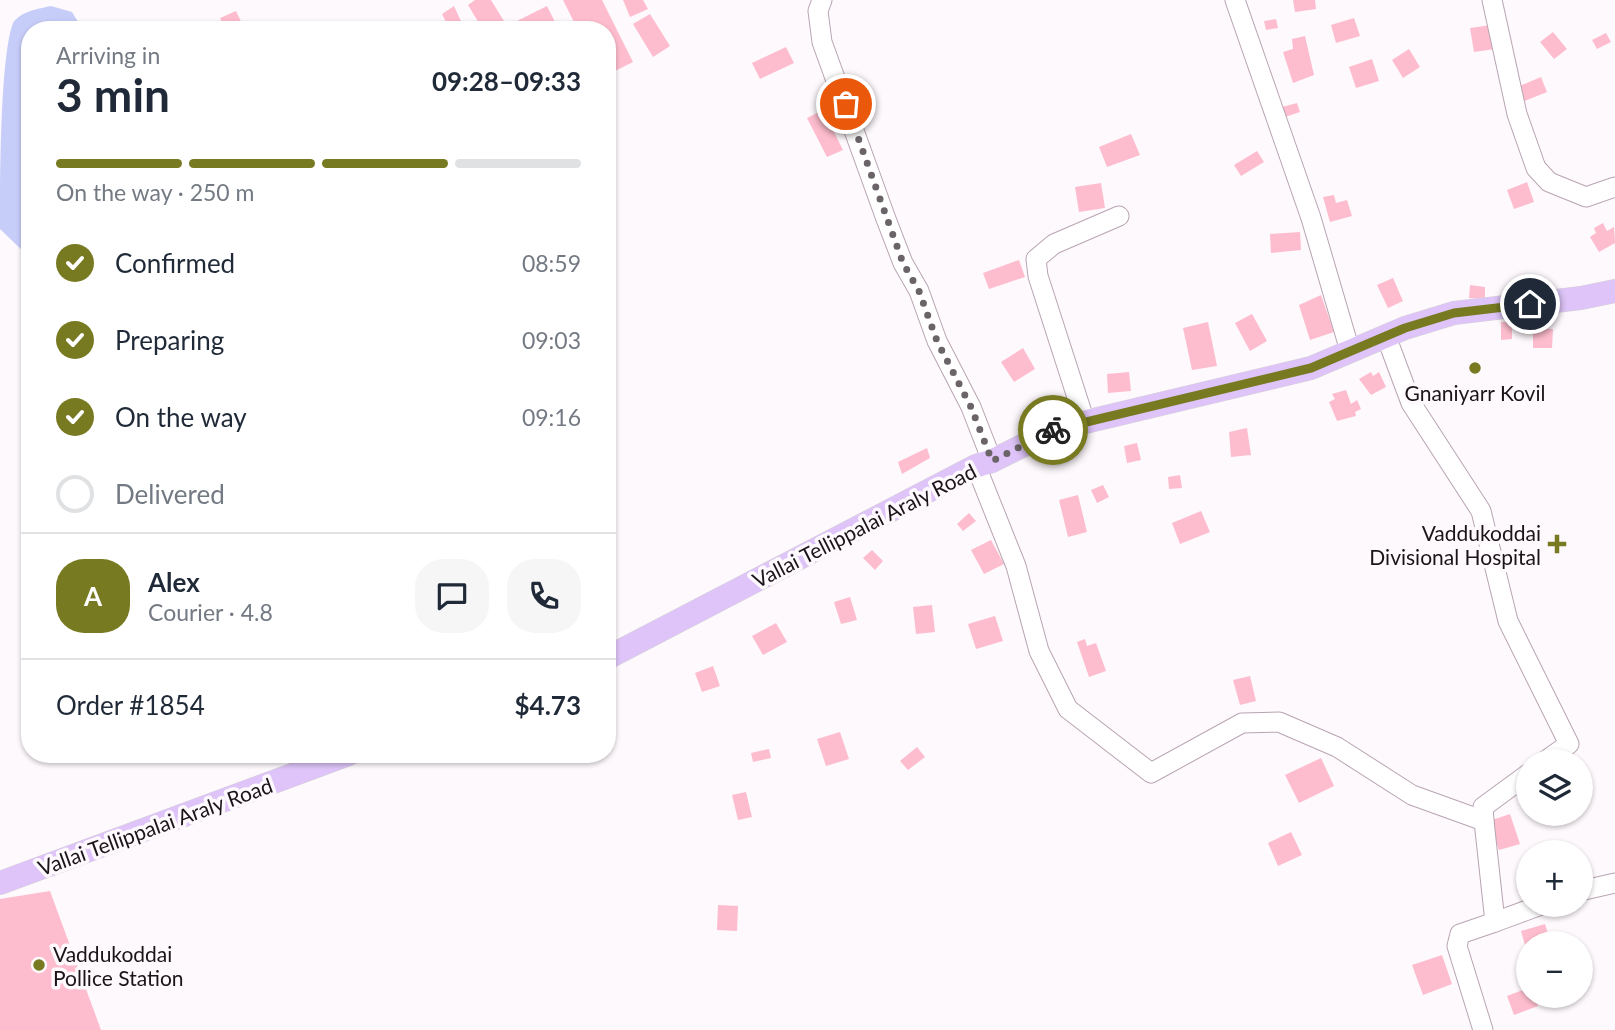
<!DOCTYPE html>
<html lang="en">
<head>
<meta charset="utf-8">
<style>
  body { margin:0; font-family:Lato,sans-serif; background:#f6f6f7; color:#1f2937; height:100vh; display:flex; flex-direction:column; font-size:26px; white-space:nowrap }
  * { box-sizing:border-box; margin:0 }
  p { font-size:23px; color:#747a83 }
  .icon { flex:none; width:38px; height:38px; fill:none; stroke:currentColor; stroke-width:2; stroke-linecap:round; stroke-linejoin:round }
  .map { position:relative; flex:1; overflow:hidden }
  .side { position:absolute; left:21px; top:21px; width:595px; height:742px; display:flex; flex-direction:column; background:#fff; border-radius:28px; box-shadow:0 2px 5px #0004 }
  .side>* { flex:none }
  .fabs { position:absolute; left:1516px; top:749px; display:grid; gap:14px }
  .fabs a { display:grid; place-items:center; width:77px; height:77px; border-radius:50%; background:#fff; box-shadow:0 2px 5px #0004; font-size:35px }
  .pin { position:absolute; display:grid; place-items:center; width:60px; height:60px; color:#fff; margin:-30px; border:4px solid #fff; border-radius:50%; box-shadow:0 2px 7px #0007 }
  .courier { position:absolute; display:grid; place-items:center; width:70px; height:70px; margin:-35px; border:5px solid #787a22; border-radius:50%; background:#fff; color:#222; box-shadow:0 2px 9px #0007 }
  .head em { font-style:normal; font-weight:700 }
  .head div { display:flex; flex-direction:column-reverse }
  .head { display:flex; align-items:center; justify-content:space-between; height:119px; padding:0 35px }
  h1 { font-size:46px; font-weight:700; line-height:52px }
  .bar { display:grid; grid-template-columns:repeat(4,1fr); gap:10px 7px; align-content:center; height:84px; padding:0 35px }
  .bar i { height:9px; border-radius:5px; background:#e0e1e3 }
  .bar .current { background:#787a22 }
  .bar p { grid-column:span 4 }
  .line { display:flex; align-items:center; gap:18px; padding:0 35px; border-top:2px solid #e0e1e3 }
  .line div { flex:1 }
  .round { display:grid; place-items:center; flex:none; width:74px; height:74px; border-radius:28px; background:#f6f6f7 }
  ol { padding:0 35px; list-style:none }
  li { display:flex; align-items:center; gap:21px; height:77px }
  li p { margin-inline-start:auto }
  li .icon { padding:7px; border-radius:50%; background:#787a22; color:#fff; stroke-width:4 }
  li:last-child { color:#747a83 }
  li i { width:38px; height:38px; border:4px solid #e0e1e3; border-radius:50% }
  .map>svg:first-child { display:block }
</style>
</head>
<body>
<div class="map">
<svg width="1615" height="1030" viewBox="0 0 1615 1030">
  <rect width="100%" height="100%" fill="#fef9fd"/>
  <path fill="#c7cdf9" d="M51 6 72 12 83 30H30V253H25L0 229C0 184 0 57 13 23 21 11 38 9 51 6Z"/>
  <g fill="#febdce">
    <polygon points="475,0 491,0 507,26 547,6 559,30 483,30 468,5"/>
    <polygon points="563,0 602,0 633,62 607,75 607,30 578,30"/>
    <polygon points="623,0 643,0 648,9 630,17"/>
    <polygon points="1293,0 1315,0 1316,9 1295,12"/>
    <polygon points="454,6 465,30 450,30 442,14"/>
    <polygon points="236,11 245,30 225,30 220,18"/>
    <polygon points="650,14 670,46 653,57 633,24"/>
    <polygon points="1354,18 1360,36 1336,43 1331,25"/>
    <polygon points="1276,19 1278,28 1266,30 1264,21"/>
    <polygon points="1491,25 1495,49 1474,52 1470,28"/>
    <polygon points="1553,32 1567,49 1554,59 1540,42"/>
    <polygon points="1606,33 1611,42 1597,49 1592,40"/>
    <polygon points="1305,36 1314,75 1293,83 1283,52 1293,49 1292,39"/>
    <polygon points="786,47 794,63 760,79 752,63"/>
    <polygon points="1409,49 1420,67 1403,78 1392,60"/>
    <polygon points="1372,59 1379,81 1356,88 1349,67"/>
    <polygon points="1541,77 1547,92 1520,103 1515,88"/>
    <polygon points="1297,103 1300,112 1285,117 1282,107"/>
    <polygon points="823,110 843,150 827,157 807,118"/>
    <polygon points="1131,134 1140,155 1107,167 1099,147"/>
    <polygon points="1257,151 1264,162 1241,176 1234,165"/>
    <polygon points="1527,182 1534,202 1514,209 1507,190"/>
    <polygon points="1101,183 1105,208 1079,212 1075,187"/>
    <polygon points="1334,195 1336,203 1347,200 1352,216 1330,222 1323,197"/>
    <polygon points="1603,223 1607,231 1614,227 1615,243 1599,252 1590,237 1596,233 1594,228"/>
    <polygon points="1300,232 1301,250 1271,253 1270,234"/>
    <polygon points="1019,260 1025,277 989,289 983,273"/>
    <polygon points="1393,278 1403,301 1388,308 1377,285"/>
    <polygon points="1470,285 1485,287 1485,299 1469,298"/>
    <polygon points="1321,295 1334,332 1310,340 1299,305"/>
    <polygon points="1252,314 1267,341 1250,351 1235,323"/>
    <polygon points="1208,322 1217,366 1192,370 1183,328"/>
    <polygon points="1501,322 1512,322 1512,339 1501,340"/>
    <polygon points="1533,328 1553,329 1552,348 1533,348"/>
    <polygon points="1023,348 1035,369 1014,382 1001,362"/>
    <polygon points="1129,372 1131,391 1108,393 1107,374"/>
    <polygon points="1371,372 1373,376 1379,372 1386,387 1371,395 1359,379"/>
    <polygon points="1346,390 1351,404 1357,400 1361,409 1355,412 1356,416 1337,421 1329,402 1335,399 1332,394"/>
    <polygon points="1247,428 1251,455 1231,457 1229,432"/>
    <polygon points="1137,443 1141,460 1127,463 1124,446"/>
    <polygon points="927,448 930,458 902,474 898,462"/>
    <polygon points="1180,475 1182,488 1169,489 1168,477"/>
    <polygon points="1103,485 1109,497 1097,503 1091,490"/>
    <polygon points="1078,495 1087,532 1068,537 1059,500"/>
    <polygon points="1201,511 1210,532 1180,544 1172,523"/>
    <polygon points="969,513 976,521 963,531 957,524"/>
    <polygon points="991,540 1004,564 984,574 971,550"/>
    <polygon points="872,550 883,561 875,570 863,558"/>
    <polygon points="850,597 857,620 841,624 834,602"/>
    <polygon points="932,605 935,632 916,634 913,607"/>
    <polygon points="995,616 1003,641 976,649 968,624"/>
    <polygon points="776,623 787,642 763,655 752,636"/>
    <polygon points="1085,639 1087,646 1096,643 1106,671 1089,677 1077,642"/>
    <polygon points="713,666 720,686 702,692 695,673"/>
    <polygon points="1250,676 1256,701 1240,705 1233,680"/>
    <polygon points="840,732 849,759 826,766 817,739"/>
    <polygon points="917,747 925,757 908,770 900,761"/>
    <polygon points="769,749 771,758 753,762 751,753"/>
    <polygon points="1321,758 1334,786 1299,803 1285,775"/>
    <polygon points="746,792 752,817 738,820 732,795"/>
    <polygon points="1510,814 1520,844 1499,850 1489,821"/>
    <polygon points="1291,832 1302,855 1278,866 1268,843"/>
    <polygon points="50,891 101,1030 0,1030 0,899"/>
    <polygon points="718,905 738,906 737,931 717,930"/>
    <polygon points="1545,924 1551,943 1528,943 1527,952 1521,931"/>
    <polygon points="1442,955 1452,984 1423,995 1412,965"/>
    <polygon points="1528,988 1528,996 1534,996 1538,1006 1514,1015 1507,996"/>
  </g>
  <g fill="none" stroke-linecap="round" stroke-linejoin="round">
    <defs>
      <g id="minor">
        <polyline points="822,0 818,11 822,42 886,219 903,263 919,291 937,341 971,407 992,461"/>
        <polyline points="1235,0 1311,218 1350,351"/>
        <polyline points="1492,0 1517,114 1536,168 1549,182 1586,197 1615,187"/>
        <polyline points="1386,336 1411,403 1481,511 1508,621 1569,744 1545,761"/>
        <polyline points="1085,422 1038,276 1036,259 1054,244 1119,216"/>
        <polyline points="976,466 1016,566 1039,651 1068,709 1151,773 1242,723 1279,722 1337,747 1412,795 1484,821 1495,922 1460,934 1457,946 1483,1030"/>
        <polyline points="1484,821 1483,807 1528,774"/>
        <polyline points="1580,891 1615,883"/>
        <polyline points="1495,922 1541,905"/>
      </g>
      <g id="major">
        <polyline points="607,658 976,466 992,461 1056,429 1311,368 1405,328 1454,313 1581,298 1615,291"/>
        <polyline points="0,883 349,754"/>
      </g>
    </defs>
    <use href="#minor" stroke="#b8a4b3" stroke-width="21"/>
    <use href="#major" stroke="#d6d5d5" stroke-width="24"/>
    <use href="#minor" stroke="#fff" stroke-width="19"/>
    <use href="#major" stroke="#dec4f8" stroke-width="23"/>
  </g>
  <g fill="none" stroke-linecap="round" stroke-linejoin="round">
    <polyline stroke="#6a6468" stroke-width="7" stroke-dasharray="0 12.6" points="846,104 903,263 919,291 937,341 971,407 992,461 1053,430"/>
    <polyline stroke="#787a22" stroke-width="9" points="1053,430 1311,368 1405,328 1454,313 1530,304"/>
  </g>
  <g fill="#787a22" stroke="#fef9fd" stroke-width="2.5">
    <circle cx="1475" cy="368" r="7"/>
    <path d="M1553.5 533.5h7v7h7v7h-7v7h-7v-7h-7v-7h7z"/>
    <circle cx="39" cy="965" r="7"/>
  </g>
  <g text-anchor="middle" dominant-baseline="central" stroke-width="7" stroke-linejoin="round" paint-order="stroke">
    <g font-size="21" fill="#1a1318" stroke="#fef9fd">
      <text x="1475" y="392">Gnaniyarr Kovil</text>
      <text x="1541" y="532" text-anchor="end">Vaddukoddai<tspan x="1541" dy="24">Divisional Hospital</tspan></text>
      <text x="53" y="953" text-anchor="start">Vaddukoddai<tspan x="53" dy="24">Pollice Station</tspan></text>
    </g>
    <g font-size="21" fill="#1a1318" stroke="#fef9fd">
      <text transform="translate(864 525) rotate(-27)">Vallai Tellippalai Araly Road</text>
      <text transform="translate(155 826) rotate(-20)">Vallai Tellippalai Araly Road</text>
    </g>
  </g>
</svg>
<div class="fabs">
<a><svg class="icon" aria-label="layers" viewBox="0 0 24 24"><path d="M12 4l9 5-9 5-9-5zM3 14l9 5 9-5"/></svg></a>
<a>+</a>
<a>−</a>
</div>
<div class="pin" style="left:846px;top:104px;background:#ea580c"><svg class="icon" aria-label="bag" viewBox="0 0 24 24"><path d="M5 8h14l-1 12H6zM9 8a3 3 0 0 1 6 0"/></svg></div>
<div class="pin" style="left:1530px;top:304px;background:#1f2937"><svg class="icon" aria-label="home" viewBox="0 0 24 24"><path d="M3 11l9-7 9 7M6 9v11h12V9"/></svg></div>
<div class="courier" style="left:1053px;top:430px"><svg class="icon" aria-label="bike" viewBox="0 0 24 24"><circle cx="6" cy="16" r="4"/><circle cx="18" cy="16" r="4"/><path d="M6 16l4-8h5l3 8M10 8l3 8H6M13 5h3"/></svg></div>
<section class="side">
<div class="head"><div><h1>3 min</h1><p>Arriving in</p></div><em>09:28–09:33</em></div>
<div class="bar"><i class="current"></i><i class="current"></i><i class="current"></i><i></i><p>On the way · 250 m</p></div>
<ol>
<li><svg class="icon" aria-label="check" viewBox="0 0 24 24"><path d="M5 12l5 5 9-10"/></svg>Confirmed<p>08:59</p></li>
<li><svg class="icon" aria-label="check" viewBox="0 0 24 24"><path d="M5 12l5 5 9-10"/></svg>Preparing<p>09:03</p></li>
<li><svg class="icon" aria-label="check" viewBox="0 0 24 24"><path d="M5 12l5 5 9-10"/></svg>On the way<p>09:16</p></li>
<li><i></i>Delivered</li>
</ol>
<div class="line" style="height:126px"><b class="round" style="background:#787a22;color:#fff">A</b><div><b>Alex</b><p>Courier · 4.8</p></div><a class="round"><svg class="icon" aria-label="chat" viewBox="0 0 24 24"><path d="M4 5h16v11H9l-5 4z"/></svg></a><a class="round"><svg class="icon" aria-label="phone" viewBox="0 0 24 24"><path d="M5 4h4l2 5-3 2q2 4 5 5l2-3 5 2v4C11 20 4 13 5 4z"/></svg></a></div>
<div class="line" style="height:91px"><div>Order #1854</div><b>$4.73</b></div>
</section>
</div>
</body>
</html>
